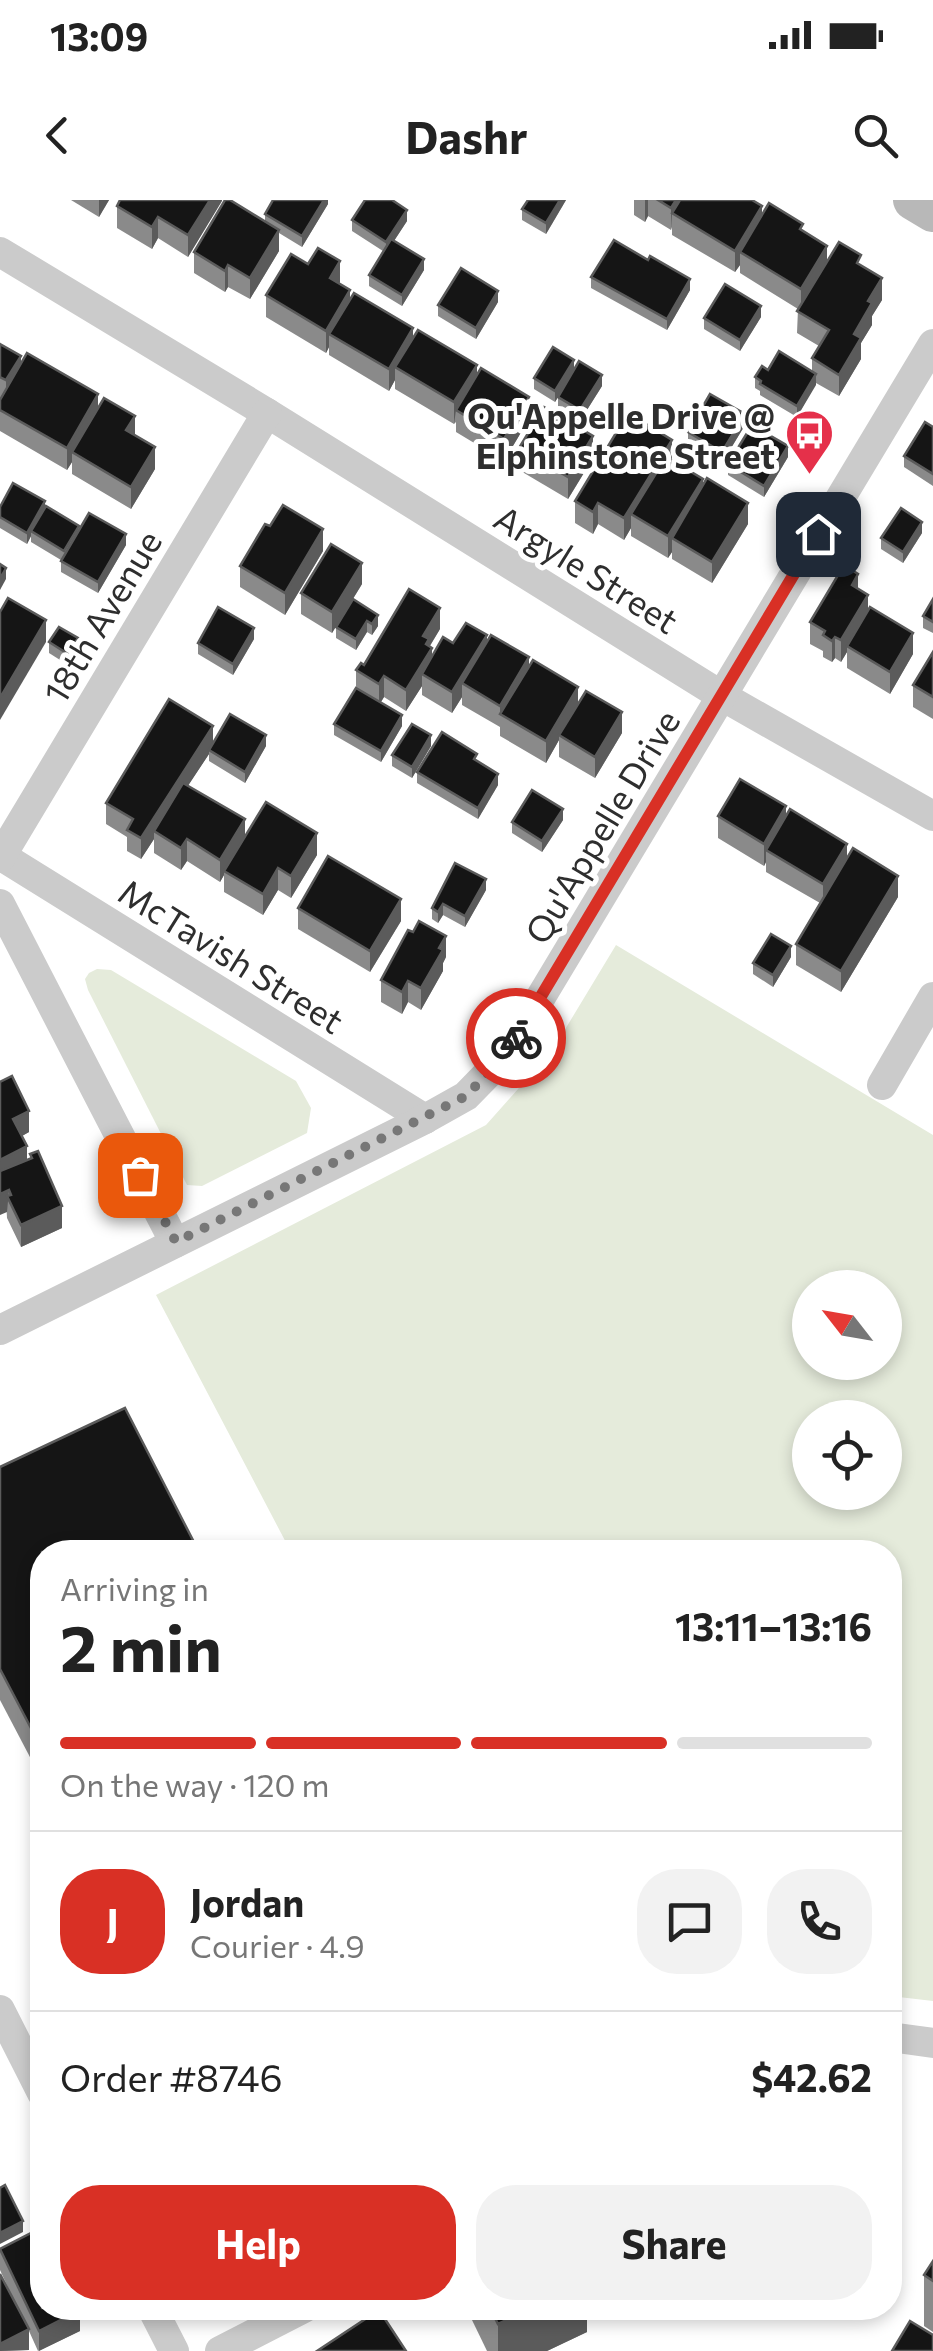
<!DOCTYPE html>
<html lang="en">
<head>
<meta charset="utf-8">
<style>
  body { margin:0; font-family:Commissioner,sans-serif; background:#f2f2f2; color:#222; height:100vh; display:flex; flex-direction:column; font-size:38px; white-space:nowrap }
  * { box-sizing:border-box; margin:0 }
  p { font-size:32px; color:#767676 }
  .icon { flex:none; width:55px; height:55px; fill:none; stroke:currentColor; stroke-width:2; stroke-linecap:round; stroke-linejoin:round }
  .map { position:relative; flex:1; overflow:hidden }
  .panel { position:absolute; left:30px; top:1340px; width:872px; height:780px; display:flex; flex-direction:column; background:#fff; border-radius:40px; box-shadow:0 5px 15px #0003 }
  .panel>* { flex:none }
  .needle { width:65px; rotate:301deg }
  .tools { position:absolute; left:792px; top:1070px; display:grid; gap:20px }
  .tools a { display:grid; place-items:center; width:110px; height:110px; border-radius:50%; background:#fff; box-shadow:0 5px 15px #0003; font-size:50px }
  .pin { position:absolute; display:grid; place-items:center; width:85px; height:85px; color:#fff; margin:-42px; border-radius:20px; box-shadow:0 5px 15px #0006 }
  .courier { position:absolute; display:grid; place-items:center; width:100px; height:100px; margin:-50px; border:8px solid #d93025; border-radius:50%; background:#fff; color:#222; box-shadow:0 2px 12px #0007 }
  .head em { font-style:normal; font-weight:700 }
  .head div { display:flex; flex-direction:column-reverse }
  .head { display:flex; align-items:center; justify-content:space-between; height:170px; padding:0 30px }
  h1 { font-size:65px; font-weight:700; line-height:75px }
  .bar { display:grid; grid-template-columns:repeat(4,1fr); gap:15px 10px; align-content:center; height:120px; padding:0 30px }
  .bar i { height:12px; border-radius:8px; background:#e0e0e0 }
  .bar .on { background:#d93025 }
  .bar p { grid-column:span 4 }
  .line { display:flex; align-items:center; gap:25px; padding:0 30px; border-top:2px solid #e0e0e0 }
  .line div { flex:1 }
  .round { display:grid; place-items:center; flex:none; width:105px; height:105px; border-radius:40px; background:#f2f2f2 }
  .action { display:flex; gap:20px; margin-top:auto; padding:20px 30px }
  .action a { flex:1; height:115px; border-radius:40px; background:#d93025; color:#fff; font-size:40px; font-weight:700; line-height:115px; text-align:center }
  .action a+a { background:#f2f2f2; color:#222 }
  .status { display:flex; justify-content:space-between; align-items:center; height:70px; padding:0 50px; background:#fff; direction:ltr }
  .status svg { height:28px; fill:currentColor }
  header { display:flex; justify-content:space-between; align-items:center; height:130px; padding:0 30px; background:#fff; font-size:45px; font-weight:700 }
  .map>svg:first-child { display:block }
</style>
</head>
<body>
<div class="status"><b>13:09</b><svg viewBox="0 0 49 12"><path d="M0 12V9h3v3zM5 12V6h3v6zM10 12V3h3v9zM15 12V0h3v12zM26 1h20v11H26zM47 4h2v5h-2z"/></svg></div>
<header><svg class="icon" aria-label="back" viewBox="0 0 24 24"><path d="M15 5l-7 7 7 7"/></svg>Dashr<svg class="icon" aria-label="search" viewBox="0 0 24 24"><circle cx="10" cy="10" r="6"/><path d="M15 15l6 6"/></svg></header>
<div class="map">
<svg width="933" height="2151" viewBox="0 0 933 2151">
  <rect width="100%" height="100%" fill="#fff"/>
  <g fill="#e5ebdb" fill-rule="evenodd">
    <path d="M616 745 933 935V1801L890 1796V1352H291L156 1095 486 925 552 851ZM810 1088H885V1162H810ZM810 1218H885V1292H810Z"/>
    <polygon points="97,769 111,770 296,881 311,908 307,933 202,986 187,985 88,790 85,779 89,773"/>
  </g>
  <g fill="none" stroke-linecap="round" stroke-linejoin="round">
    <g stroke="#cbcbcb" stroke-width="30">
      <polyline points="0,52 267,213 722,496 933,616"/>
      <polyline points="0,655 425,919"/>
      <polyline points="0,658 267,213"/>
      <polyline points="0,704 175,1043"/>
      <polyline points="882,885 933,797"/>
      <polyline points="0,1130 425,919 466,896 506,855 933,144"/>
      <polyline points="0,1810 42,1893"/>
      <polyline points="890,1837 933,1843"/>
      <polyline points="152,2108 174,2151"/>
      <polyline points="220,2151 304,2108"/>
    </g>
    <polyline stroke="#b8b8b8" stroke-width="40" points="913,0 933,12"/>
  </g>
  <g fill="#8a8a8a">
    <polygon points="71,0 109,0 99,17"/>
    <polygon points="222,0 188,57 158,38 152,49 117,28 117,6"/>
    <polygon points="328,0 328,4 302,47 279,33 279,51 250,99 228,87 225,92 194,73 194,52 265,21 265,14"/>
    <polygon points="566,0 546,34 522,20 522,9"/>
    <polygon points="634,0 752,0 762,15 803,31 827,61 861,66 882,100 872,116 872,125 861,143 861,159 839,196 816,183 797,217 760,195 760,191 755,188 755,177 768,170 812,171 812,158 819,146 797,133 798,109 740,73 740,65 735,72 672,35 672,27 671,30 648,16 645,22 634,15"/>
    <polygon points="352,20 407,21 394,41 424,70 402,106 369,86 369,75 383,51 352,31"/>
    <polygon points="648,60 690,90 667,130 591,88 591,77"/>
    <polygon points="308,64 340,82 339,83 350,99 477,174 529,219 504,261 456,232 456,222 454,224 395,189 395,180 389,191 329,155 329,147 326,153 266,117 266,95"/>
    <polygon points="498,102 476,139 438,116 438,105"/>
    <polygon points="761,117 740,151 704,129 704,118"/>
    <polygon points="0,144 21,164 98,208 135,235 155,269 131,309 72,274 72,262 67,270 0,231"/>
    <polygon points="574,170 602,186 580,221 558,208 558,197 555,202 534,189 534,178"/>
    <polygon points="745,225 722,263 688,243 688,232"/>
    <polygon points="933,227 933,286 904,267 904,256"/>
    <polygon points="519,248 593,258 568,299 519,270"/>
    <polygon points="788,257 764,297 728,275 728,264"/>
    <polygon points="672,260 748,324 712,383 672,359 672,352 668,358 631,336 631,328 624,340 598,324 593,334 575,323 575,301"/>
    <polygon points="0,307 45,308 79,330 126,345 98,393 61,372 61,360 31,342 31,336 27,344 0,328"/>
    <polygon points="922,333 903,363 881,349 881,338"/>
    <polygon points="323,351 285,415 240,387 240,366"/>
    <polygon points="362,384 332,433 301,414 301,393"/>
    <polygon points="858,389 868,410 913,454 890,494 847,468 847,452 841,462 835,458 832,462 823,457 823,451 810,444 810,422"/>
    <polygon points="353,399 378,426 372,435 367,432 356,450 336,438 336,427"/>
    <polygon points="933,399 933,433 923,428 923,416"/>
    <polygon points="440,429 430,446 432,456 453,443 487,442 529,466 622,533 595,578 559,557 559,540 546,563 500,536 500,527 462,505 462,497 452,513 422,495 422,486 406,511 384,497 381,502 402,526 381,562 334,535 334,524 356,488 356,470"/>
    <polygon points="254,439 233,475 198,454 198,443"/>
    <polygon points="49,442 78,449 68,465 49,453"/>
    <polygon points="933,452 933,519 913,507 913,485"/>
    <polygon points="213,542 266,546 245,583 209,561 209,554 188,585 245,636 317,655 291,698 278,690 263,715 224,692 224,675 220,682 187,661 181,670 154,653 154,639 141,659 127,651 127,637 106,624 106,603"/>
    <polygon points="431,546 412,578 392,566 392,555"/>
    <polygon points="477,561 498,585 478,619 417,583 417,572"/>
    <polygon points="718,616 786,616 847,658 898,697 841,792 796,765 796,744 820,703 766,672 766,662 764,666 718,638"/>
    <polygon points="563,620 542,652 512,633 512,622"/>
    <polygon points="486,690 465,727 443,715 438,723 432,719 432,708"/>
    <polygon points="298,708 401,721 370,772 298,729"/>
    <polygon points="446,757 443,763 443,771 421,810 408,802 402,814 381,802 381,780"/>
    <polygon points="791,757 773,787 753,774 753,763"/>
    <polygon points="0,882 29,932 22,936 27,960 30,959 30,954 62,1028 21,1047 7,1018"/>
    <polygon points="0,1267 42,1352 42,1580 0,1500"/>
    <polygon points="0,2048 80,2131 38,2151 29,2131 29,2150 0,2151 17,2107 0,2070"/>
    <polygon points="933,2061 933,2132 924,2126 924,2075"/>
    <polygon points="472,2108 587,2108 587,2132 547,2151 487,2151 472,2120"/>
  </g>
  <g fill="#5b5b5b">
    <polygon points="99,0 109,0 99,17"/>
    <polygon points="210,0 222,0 222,1 188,57 188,35"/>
    <polygon points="324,0 328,0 328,4 302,47 302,36"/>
    <polygon points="560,0 566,0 546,34 546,23"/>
    <polygon points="645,0 648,0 648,16 645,22"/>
    <polygon points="676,0 689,0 672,13 671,30 671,8"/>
    <polygon points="762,6 762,28 740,52 740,65 735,72 735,51"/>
    <polygon points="407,10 407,21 386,53 386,42"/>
    <polygon points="158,17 158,38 152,49 152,27"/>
    <polygon points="279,30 279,51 250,99 250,78"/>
    <polygon points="827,46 827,68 801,110 801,89"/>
    <polygon points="424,59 424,70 402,106 402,95"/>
    <polygon points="340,61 340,82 330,99 330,78"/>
    <polygon points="228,65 228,87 225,92 225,71"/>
    <polygon points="882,78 882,100 872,116 872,125 861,143 861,159 839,196 839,175 854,134 868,101"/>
    <polygon points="690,79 690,90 667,130 667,119"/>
    <polygon points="350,90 350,112 329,134 329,147 326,153 326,131"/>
    <polygon points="498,91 498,102 476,139 476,128"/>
    <polygon points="761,106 761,117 740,151 740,140"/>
    <polygon points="413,128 413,150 395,167 395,180 389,191 389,169"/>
    <polygon points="21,156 21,178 6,202 6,180"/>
    <polygon points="574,160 574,171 555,202 555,191"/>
    <polygon points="477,165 477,186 456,210 454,224 454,202"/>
    <polygon points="816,174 816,185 797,217 797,206"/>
    <polygon points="602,175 602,186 580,221 580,210"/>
    <polygon points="98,194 98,216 72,252 72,262 67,270 67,248"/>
    <polygon points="529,197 529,219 504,261 504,239"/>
    <polygon points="745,214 745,225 722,263 722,252"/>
    <polygon points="135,216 135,238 126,230"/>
    <polygon points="593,236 593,258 568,299 568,277"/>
    <polygon points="672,240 672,261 631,314 631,328 624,340 624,318"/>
    <polygon points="788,246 788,257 764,297 764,286"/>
    <polygon points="155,247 155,269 131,309 131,287"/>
    <polygon points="703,279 703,301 672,338 672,352 668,358 668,336"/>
    <polygon points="45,301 45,312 31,331 31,336 27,344 27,333"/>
    <polygon points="598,303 598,324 593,334 593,312"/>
    <polygon points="748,303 748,324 712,383 712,362"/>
    <polygon points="922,322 922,333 903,363 903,352"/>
    <polygon points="323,329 323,351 285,415 285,393"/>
    <polygon points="126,334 126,345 98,393 98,382"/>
    <polygon points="362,363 362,384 332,433 332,412"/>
    <polygon points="6,368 6,379 0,390 0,379"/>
    <polygon points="858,374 858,395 852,385"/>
    <polygon points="868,395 868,417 847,446 847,452 841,462 841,440"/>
    <polygon points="440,408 440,429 429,447 432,448 432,469 422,474 422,486 406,511 406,490 423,436"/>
    <polygon points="378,415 378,426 372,435 372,424"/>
    <polygon points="46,420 46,442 0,520 0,498"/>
    <polygon points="367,421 367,432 356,450 356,439"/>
    <polygon points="254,428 254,439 233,475 233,464"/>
    <polygon points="913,433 913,454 890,494 890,472"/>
    <polygon points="487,435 487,457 462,483 462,497 452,513 452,492"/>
    <polygon points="835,437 835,458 832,462 832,441"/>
    <polygon points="78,438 78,449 68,465 68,454"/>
    <polygon points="529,457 529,479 500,514 500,527 500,506"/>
    <polygon points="384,476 384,497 379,505 379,484"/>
    <polygon points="578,487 578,509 559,535 559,540 546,563 546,541"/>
    <polygon points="622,512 622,533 595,578 595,557"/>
    <polygon points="402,515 402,526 381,562 381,551"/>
    <polygon points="213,526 213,547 209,550 209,554 157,633 154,631 154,639 141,659 141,638"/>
    <polygon points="266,535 266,546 245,583 245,572"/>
    <polygon points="431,535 431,546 412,578 412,567"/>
    <polygon points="498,574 498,585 478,619 478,608"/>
    <polygon points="786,606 786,628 766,650 766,662 764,666 764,644"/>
    <polygon points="563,609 563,620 542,652 542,641"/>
    <polygon points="245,619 245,641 224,671 224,675 220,682 220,660"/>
    <polygon points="317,633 317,655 291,698 291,676"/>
    <polygon points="187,639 187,661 181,670 181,648"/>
    <polygon points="847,644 847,665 823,705 823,684"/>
    <polygon points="278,668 278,690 263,715 263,694"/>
    <polygon points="898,676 898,697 841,792 841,771"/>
    <polygon points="486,679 486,690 465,727 465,716"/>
    <polygon points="401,699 401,721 370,772 370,751"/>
    <polygon points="443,704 443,715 438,723 438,712"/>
    <polygon points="446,736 446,757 443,763 443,771 421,810 421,788"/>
    <polygon points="791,746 791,757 773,787 773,775"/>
    <polygon points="408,781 408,802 402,814 402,792"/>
    <polygon points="29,911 29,932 13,941 13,919"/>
    <polygon points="27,946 27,968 0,981 0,960"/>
    <polygon points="9,990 7,1012 0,1015 0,994"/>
    <polygon points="62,1006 62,1028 21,1047 21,1025"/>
    <polygon points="23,2021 23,2032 0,2044 0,2033"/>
    <polygon points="532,2108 587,2108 587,2132 547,2151 498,2151 498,2124"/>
    <polygon points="608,2108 632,2108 608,2119"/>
    <polygon points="80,2110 80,2131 39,2151 39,2131"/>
    <polygon points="29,2129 29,2150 0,2151 0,2144"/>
  </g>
  <g fill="#151515" stroke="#5b5b5b" stroke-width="2.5">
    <polygon points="120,0 210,0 188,35 158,17 152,27 117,6"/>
    <polygon points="225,0 230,0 279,30 250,78 228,65 225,71 194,52"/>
    <polygon points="273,0 324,0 302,36 265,14"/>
    <polygon points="365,0 392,0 407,10 386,42 352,20"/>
    <polygon points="528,0 560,0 546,23 522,9"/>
    <polygon points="658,0 676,0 671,8"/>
    <polygon points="680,0 752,0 762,6 735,51 672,13"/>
    <polygon points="769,3 803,24 800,29 827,46 801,89 740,52"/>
    <polygon points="391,39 424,59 402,95 369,75"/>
    <polygon points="614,40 648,60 650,56 690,79 667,119 591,77"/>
    <polygon points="839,42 861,55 857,63 882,78 868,101 872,103 854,134 861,138 839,175 812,158 829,130 797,111"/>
    <polygon points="318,48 340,61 330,78 350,90 326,131 266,95 291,54 308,64"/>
    <polygon points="461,68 498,91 476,128 438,105"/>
    <polygon points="725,84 761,106 740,140 704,118"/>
    <polygon points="354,93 413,128 389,169 329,134"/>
    <polygon points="418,130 477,165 454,202 395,167"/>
    <polygon points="0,144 21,156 6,180 0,177"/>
    <polygon points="553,147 574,160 555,191 534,178"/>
    <polygon points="779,151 816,174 797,206 760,184 761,181 755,177 762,166 768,170"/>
    <polygon points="27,153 98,194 67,248 0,210 0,200"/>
    <polygon points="579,161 602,175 580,210 558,197"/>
    <polygon points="481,168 529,197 504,239 456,210"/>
    <polygon points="710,194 745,214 722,252 688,232"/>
    <polygon points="104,198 135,216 126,230 155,247 131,287 72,252"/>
    <polygon points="544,207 593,236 568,277 519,248"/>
    <polygon points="628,213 672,240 624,318 598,303 593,312 575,301"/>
    <polygon points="925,222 933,227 933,274 904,256"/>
    <polygon points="752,225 788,246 764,286 728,264"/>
    <polygon points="666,257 703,279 668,336 631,314"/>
    <polygon points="707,278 748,303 712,362 672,338"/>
    <polygon points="13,283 45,301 27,333 0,317 0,307"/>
    <polygon points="283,305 323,329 285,393 240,366 265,324 270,326"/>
    <polygon points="46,306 79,326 64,351 31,331"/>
    <polygon points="901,308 922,322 903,352 881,338"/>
    <polygon points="89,313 126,334 98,382 61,361"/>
    <polygon points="331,344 362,363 332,412 301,393"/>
    <polygon points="0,364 6,368 0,379"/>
    <polygon points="844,365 858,374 852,385 868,395 841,440 835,437 832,441 823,435 825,431 810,422"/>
    <polygon points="409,389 440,408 423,436 429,439 426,444 432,448 406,490 384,476 379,484 356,470 361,463 364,465"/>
    <polygon points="8,398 46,420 0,498 0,412"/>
    <polygon points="353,399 378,415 372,424 367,421 356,439 336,427"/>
    <polygon points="933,399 933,422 923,416"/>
    <polygon points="218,407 254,428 233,464 198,443"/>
    <polygon points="870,407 913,433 890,472 847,446"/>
    <polygon points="466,423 487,435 452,492 422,474 443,437 453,443"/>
    <polygon points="59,427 78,438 68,454 49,442"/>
    <polygon points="491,435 529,457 500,506 462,483"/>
    <polygon points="933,452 933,497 913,485"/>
    <polygon points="533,460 578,487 546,541 500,514"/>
    <polygon points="356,488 402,515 381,551 334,524"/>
    <polygon points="586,491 622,512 595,557 559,535"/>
    <polygon points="169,499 213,526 141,638 127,630 133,619 106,603"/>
    <polygon points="230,514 266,535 245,572 209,550"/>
    <polygon points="412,524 431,535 412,567 392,555"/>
    <polygon points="442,532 477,554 474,559 498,574 478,608 417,572"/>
    <polygon points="740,579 786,606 764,644 718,616"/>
    <polygon points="183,583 245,619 220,660 187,639 181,648 154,631"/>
    <polygon points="532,590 563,609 542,641 512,622"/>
    <polygon points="266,602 317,633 291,676 278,668 263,694 224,671"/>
    <polygon points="790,609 847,644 823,684 766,650"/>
    <polygon points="853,648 898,676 841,771 796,744"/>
    <polygon points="328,656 401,699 370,751 298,708"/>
    <polygon points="455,663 486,679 465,716 443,704 438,712 432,708"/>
    <polygon points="419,721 446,736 439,748 443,750 421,788 408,781 402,792 381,780 408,730 413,732"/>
    <polygon points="771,734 791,746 773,775 753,763"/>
    <polygon points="12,876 29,911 13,919 27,946 0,960 0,882"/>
    <polygon points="38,951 62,1006 21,1025 7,996 11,995 9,990 0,994 0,971 32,958 30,954"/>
    <polygon points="125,1208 199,1352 42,1352 42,1549 0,1469 0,1267"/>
    <polygon points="5,1985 23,2021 0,2033 0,1988"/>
    <polygon points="37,2030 42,2040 42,2108 79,2108 80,2110 39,2131 0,2049"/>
    <polygon points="933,2061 933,2081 924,2075"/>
    <polygon points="0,2074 29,2129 0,2144"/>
    <polygon points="490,2108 532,2108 498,2124"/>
    <polygon points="379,2110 406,2151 317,2151"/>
    <polygon points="910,2121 933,2135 933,2151 892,2151"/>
  </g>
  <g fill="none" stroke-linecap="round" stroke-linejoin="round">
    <polyline stroke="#777" stroke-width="10" stroke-dasharray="0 18" points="140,975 176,1042 466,896 506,854 516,838"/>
    <polyline stroke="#d93025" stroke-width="12" points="516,838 818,334"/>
  </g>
  <defs>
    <symbol id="bus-pin" viewBox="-11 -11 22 30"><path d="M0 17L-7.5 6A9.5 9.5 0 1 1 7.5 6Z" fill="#e5304a" stroke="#fff"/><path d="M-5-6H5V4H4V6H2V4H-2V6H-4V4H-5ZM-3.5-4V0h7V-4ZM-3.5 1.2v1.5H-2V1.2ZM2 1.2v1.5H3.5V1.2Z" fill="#fff"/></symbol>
  </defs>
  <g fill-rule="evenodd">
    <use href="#bus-pin" x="782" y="206" width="55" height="75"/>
  </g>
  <g text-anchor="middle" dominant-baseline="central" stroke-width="10" stroke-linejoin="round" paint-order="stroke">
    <g font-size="35" font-weight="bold" fill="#2e2e2e" stroke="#fff" text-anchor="end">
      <text x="775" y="214">Qu'Appelle Drive @<tspan x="775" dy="40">Elphinstone Street</tspan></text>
    </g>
    <g font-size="35" fill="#2e2e2e" stroke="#fff">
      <text transform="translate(587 368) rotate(32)">Argyle Street</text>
      <text transform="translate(101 416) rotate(-59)">18th Avenue</text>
      <text transform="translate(601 626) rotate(-59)">Qu'Appelle Drive</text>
      <text transform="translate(232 755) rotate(32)">McTavish Street</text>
    </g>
  </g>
</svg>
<div class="tools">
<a><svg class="needle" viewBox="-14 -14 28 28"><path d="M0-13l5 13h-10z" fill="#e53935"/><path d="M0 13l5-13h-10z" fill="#767676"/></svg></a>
<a><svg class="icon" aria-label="locate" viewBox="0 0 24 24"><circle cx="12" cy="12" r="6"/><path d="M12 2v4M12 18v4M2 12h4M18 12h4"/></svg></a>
</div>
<div class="pin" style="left:140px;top:975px;background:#ea580c"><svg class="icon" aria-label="bag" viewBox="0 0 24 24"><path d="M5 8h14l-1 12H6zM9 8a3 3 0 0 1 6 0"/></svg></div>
<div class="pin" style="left:818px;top:334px;background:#1f2937"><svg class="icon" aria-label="home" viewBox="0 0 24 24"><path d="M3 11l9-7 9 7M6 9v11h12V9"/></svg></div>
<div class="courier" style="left:516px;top:838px"><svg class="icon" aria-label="bike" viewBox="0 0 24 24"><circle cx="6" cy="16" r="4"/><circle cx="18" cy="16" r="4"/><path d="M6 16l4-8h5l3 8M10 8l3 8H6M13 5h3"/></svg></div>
<section class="panel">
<div class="head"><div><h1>2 min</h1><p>Arriving in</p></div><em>13:11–13:16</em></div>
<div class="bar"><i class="on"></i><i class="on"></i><i class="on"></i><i></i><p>On the way · 120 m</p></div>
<div class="line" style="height:180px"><b class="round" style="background:#d93025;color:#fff">J</b><div><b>Jordan</b><p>Courier · 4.9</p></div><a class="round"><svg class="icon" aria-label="chat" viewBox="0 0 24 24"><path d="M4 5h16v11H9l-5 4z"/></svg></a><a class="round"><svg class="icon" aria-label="phone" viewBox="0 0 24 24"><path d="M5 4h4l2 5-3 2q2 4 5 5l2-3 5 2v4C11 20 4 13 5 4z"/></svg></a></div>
<div class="line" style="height:130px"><div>Order #8746</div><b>$42.62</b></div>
<div class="action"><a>Help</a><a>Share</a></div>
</section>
</div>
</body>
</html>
